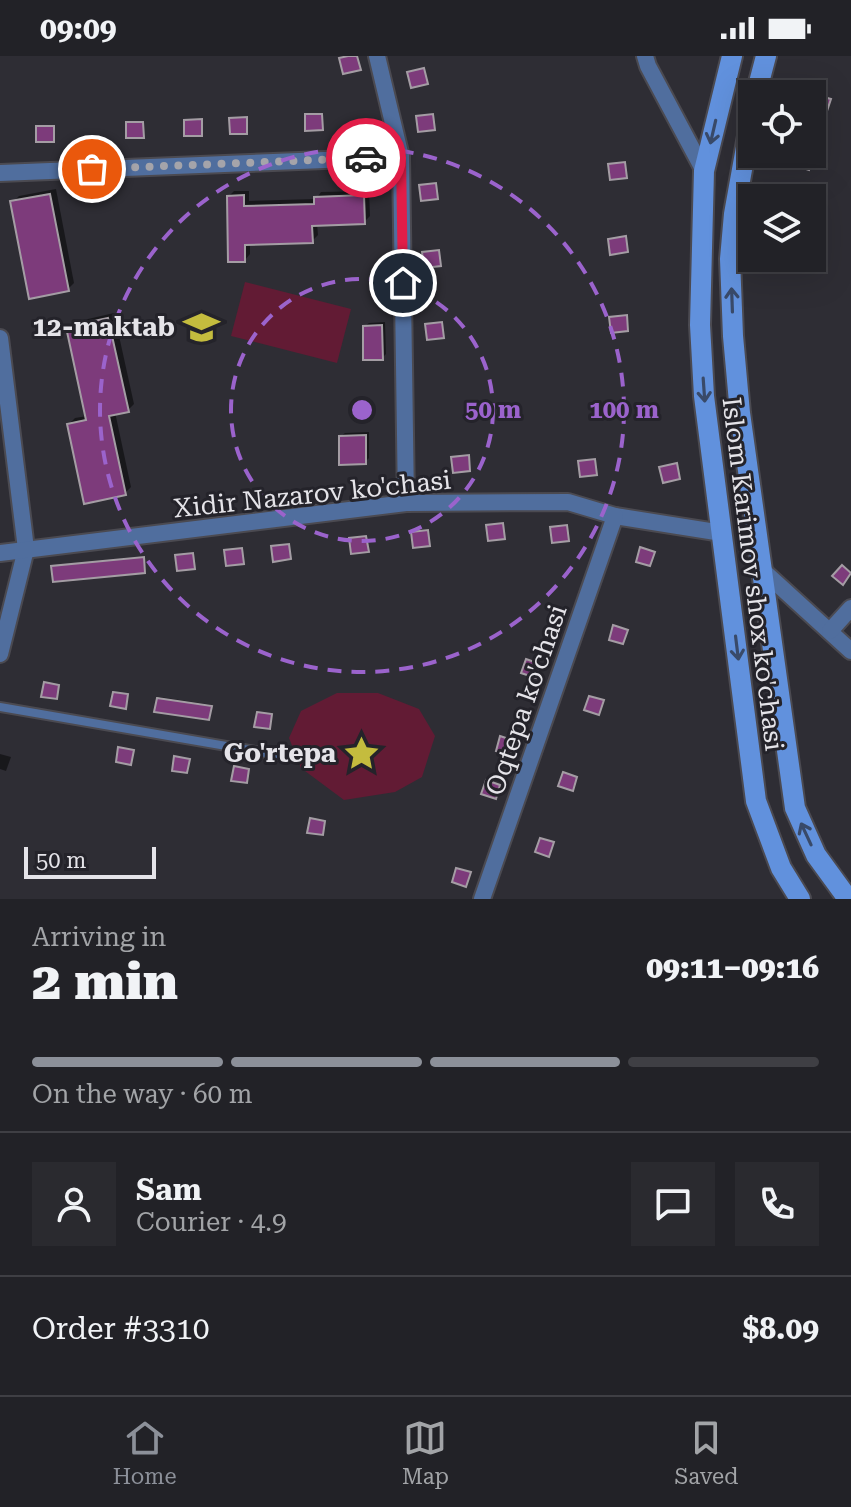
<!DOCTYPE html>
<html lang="en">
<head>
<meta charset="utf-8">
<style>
  body { margin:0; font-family:"Roboto Serif",serif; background:#2a2a2f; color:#f1f3f6; height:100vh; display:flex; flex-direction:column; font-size:30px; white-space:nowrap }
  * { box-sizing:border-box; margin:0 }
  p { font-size:26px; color:#a2a4a7 }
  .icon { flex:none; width:44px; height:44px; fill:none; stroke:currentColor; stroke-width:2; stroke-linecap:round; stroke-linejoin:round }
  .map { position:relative; height:843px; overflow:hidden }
  .sheet { display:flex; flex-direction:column; background:#222227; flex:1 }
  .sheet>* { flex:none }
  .controls { position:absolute; left:738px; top:24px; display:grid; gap:16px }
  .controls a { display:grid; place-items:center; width:88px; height:88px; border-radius:0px; background:#222227; box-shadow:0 8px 32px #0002,0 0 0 2px #3f3f44; font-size:40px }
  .scale { position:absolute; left:24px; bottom:20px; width:132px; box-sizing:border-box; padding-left:8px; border:4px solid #e5e4e9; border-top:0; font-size:22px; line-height:28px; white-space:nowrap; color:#e5e4e9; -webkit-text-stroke:6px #24232a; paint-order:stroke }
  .pin { position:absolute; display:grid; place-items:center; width:68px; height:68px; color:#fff; margin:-34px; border:4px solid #fff; border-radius:50%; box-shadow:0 2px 8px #0007 }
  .courier { position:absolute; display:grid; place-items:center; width:80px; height:80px; margin:-40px; border:6px solid #e11d48; border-radius:50%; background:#fff; color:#222; box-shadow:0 2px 10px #0007 }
  .summary em { font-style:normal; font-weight:800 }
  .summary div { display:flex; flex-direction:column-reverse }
  .summary { display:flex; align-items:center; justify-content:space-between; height:136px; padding:0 32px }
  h1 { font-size:52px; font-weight:800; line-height:60px }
  .bar { display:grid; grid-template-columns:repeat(4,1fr); gap:12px 8px; align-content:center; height:96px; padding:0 32px }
  .bar i { height:10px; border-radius:6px; background:#3f3f44 }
  .bar .on { background:#8c9099 }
  .bar p { grid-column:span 4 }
  .line { display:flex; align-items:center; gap:20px; padding:0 32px; border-top:2px solid #3f3f44 }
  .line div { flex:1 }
  .round { display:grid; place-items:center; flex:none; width:84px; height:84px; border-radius:0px; background:#2a2a2f }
  .status { display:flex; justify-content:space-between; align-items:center; height:56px; padding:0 40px; background:#222227; direction:ltr }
  .status svg { height:22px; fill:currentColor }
  .menu { display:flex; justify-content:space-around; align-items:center; height:112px; border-top:2px solid #3f3f44; background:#222227; font-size:22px; color:#a2a4a7 }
  .menu a { display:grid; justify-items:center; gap:4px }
  .menu .on { color:#8c9099 }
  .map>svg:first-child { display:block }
</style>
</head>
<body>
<div class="status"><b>09:09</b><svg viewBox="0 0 49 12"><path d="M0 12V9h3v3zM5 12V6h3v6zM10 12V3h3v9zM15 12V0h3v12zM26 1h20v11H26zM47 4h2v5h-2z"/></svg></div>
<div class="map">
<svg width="851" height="843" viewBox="0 0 851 843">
  <rect width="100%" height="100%" fill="#2e2d34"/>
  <g fill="#621b34">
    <polygon points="245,226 351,253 337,307 231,280"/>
    <polygon points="337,637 378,637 419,653 435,680 422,721 395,736 344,744 301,712 289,682 301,655"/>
  </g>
  <g fill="#0007">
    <polygon points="56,133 74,227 68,233 13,146 19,140"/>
    <polygon points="234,135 249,135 249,145 316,143 321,136 369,135 370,160 364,166 317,167 318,179 312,185 250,186 250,198 245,204 229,140"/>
    <polygon points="114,257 134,348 128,354 115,356 131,431 125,437 69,368 75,362 87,360 69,272 75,266"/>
    <polygon points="385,266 386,298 382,302 365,270 369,267"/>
    <polygon points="369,376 369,402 365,406 341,380 345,377"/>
    <polygon points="160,641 212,649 210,661 158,643"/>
    <polygon points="0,698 11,701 6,715 0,713"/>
  </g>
  <g fill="#7d3b7b" stroke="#a49da4" stroke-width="2">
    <polygon points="348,0 357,0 361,14 343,18 339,2"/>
    <polygon points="424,12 428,28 411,32 407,16"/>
    <polygon points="816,39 831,43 826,58 812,54"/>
    <polygon points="305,58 322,58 323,74 305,75"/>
    <polygon points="433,58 435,74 418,76 416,60"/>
    <polygon points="247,61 247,78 230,78 229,62"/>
    <polygon points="202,63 202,80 184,80 184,64"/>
    <polygon points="126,66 143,66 144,82 126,82"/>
    <rect x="36" y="70" width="18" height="16"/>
    <polygon points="797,98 813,98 809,114 794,109"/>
    <polygon points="625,106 627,122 610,124 608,108"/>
    <polygon points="436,127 438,143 421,145 419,129"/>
    <polygon points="50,138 69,235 29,243 10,145"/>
    <polygon points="244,139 244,150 314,148 314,141 364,139 365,168 312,170 313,187 245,189 245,206 228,206 227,140"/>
    <polygon points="626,180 628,196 610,199 608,183"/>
    <polygon points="439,194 441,210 424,212 422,196"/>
    <polygon points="627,259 628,275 611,277 609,261"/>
    <polygon points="108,262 129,356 109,360 126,439 84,448 67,368 86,364 66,271"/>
    <polygon points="442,266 444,282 427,284 425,268"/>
    <polygon points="382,269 383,304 363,304 363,270"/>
    <polygon points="366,379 366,408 339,409 339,380"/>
    <polygon points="469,399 470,415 453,417 451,401"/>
    <polygon points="595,403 597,419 580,421 578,405"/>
    <polygon points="677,407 680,423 663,427 659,411"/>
    <polygon points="503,467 505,483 488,485 486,469"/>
    <polygon points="567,469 569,485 552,487 550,471"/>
    <polygon points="428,474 430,490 413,492 411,476"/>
    <polygon points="366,480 369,496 351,498 349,482"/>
    <polygon points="289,488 291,503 273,506 271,490"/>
    <polygon points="640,491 655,496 650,510 636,506"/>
    <polygon points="242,492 244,508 226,510 224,494"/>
    <polygon points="193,497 195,513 177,515 175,499"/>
    <polygon points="144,501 145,517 53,526 51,510"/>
    <polygon points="842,509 851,517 843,529 832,520"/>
    <polygon points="613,569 628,574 623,588 609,584"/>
    <polygon points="526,603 540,608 536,622 521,617"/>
    <polygon points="44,626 59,629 57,643 41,641"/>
    <polygon points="113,636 128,638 126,653 110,650"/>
    <polygon points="589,640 604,644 599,659 584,654"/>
    <polygon points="157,642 212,650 209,664 154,656"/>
    <polygon points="257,656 272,658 270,673 254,671"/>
    <polygon points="500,680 515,685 510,699 496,695"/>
    <polygon points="118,691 134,694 131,709 116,706"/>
    <polygon points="174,700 190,703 187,717 172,715"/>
    <polygon points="234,710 249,713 247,727 231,725"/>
    <polygon points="563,716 577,721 573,735 558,730"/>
    <polygon points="486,724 500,729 496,743 481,738"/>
    <polygon points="310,762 325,765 323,779 307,777"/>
    <polygon points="540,782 554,786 549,801 535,796"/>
    <polygon points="456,812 471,816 466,831 452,826"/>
  </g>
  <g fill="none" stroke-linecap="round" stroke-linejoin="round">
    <defs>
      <polyline id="service" points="0,651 284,700"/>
      <g id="minor">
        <polyline points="377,0 401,101 406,447"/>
        <polyline points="645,0 648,10 704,115"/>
        <polyline points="0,117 401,101"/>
        <polyline points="0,282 26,493 0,598"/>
        <polyline points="0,497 406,447 568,446 615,460 722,477"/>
        <polyline points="761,513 851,595"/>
        <polyline points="830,575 851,552"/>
        <polyline points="482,843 615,460"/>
      </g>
      <g id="secondary">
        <polyline points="732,0 704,115 700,269 704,340 756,745 781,812 800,843"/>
        <polyline points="756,38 766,0"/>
        <polyline points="752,58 734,158 730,203 733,280 740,357 795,752 816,799 848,843"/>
      </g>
    </defs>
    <use href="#service" stroke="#4b4a51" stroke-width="12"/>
    <use href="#minor" stroke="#4b4a51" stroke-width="20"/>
    <use href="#secondary" stroke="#4b4a51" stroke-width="24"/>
    <use href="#service" stroke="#506e9e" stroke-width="8"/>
    <use href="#minor" stroke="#506e9e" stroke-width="16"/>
    <use href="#secondary" stroke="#6191dd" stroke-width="20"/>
  </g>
  <defs><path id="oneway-shaft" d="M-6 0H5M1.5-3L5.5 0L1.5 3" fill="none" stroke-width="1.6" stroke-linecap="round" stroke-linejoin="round" transform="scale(2)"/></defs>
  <g stroke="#394a69">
    <use href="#oneway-shaft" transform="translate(713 76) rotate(103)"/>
    <use href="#oneway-shaft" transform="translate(732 244) rotate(-92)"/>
    <use href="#oneway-shaft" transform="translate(704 334) rotate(86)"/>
    <use href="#oneway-shaft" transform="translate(737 592) rotate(83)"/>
    <use href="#oneway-shaft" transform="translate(806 778) rotate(-115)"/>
  </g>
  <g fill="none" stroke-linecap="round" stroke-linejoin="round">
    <polyline stroke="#a5a4aa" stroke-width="8" stroke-dasharray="0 14.4" points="92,113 366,102"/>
    <polyline stroke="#e11d48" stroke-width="10" points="366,102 401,101 403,227"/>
  </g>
  <g fill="none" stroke="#9b63cc" stroke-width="4" stroke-dasharray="14 10">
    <circle cx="362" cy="354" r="131"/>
    <circle cx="362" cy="354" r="262"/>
  </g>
  <defs>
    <symbol id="school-bare" viewBox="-9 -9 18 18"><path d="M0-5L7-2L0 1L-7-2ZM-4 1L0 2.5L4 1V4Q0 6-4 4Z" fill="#c4bc3e" stroke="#24232a" stroke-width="2.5" paint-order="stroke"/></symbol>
    <symbol id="sight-bare" viewBox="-9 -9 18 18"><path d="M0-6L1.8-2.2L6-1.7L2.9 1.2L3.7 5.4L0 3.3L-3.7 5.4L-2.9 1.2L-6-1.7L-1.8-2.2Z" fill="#c4bc3e" stroke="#24232a" stroke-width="2.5" paint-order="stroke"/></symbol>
  </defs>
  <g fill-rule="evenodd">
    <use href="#school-bare" x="176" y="246" width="51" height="51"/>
    <use href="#sight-bare" x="336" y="672" width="51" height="51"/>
  </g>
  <g text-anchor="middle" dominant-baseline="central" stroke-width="6" stroke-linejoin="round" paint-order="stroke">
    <g font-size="26" font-weight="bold" fill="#e5e4e9" stroke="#24232a" text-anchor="end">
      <text x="175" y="271">12-maktab</text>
      <text x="336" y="697">Go'rtepa</text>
    </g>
    <g font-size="26" fill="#e5e4e9" stroke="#24232a">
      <text transform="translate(312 438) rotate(-6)">Xidir Nazarov ko'chasi</text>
      <text transform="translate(753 518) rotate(83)">Islom Karimov shox ko'chasi</text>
      <text transform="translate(526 644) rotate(-71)">Oqtepa ko'chasi</text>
    </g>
  </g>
  <circle cx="362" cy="354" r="12" fill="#9b63cc" stroke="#24232a" stroke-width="4"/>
  <g font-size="24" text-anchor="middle" font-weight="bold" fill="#9b63cc" stroke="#24232a" stroke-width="6" stroke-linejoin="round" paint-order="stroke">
    <text x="493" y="362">50 m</text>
    <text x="624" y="362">100 m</text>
  </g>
</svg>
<div class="controls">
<a><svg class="icon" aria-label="locate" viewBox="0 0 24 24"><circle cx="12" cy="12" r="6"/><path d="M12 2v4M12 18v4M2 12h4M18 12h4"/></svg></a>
<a><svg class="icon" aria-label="layers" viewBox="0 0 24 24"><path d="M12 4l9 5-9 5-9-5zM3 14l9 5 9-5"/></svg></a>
</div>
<div class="scale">50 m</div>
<div class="pin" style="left:92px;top:113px;background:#ea580c"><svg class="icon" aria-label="bag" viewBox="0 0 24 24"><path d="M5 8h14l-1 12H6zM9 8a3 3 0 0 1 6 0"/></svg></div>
<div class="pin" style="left:403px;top:227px;background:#1f2937"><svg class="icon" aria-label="home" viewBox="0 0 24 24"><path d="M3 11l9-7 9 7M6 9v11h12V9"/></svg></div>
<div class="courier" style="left:366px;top:102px"><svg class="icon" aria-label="car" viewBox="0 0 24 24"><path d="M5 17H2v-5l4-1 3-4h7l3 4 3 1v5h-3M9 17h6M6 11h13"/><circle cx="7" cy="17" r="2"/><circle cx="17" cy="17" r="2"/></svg></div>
</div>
<section class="sheet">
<div class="summary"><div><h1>2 min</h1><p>Arriving in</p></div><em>09:11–09:16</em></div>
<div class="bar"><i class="on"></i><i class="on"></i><i class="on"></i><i></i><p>On the way · 60 m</p></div>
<div class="line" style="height:144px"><a class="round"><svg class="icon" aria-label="person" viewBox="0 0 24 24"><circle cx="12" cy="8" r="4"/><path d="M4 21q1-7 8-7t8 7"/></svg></a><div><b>Sam</b><p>Courier · 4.9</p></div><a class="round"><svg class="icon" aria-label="chat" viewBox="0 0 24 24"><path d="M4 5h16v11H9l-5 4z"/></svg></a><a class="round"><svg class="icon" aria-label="phone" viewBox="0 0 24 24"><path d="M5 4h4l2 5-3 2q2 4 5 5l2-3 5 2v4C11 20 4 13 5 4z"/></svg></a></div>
<div class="line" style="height:104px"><div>Order #3310</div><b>$8.09</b></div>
</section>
<nav class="menu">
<a class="on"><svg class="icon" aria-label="home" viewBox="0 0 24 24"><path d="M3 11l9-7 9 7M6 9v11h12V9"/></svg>Home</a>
<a><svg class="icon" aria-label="map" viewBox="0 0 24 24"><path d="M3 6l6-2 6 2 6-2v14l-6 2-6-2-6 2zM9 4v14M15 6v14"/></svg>Map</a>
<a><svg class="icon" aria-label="saved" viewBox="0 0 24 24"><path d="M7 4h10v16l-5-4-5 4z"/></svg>Saved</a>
</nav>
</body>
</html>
